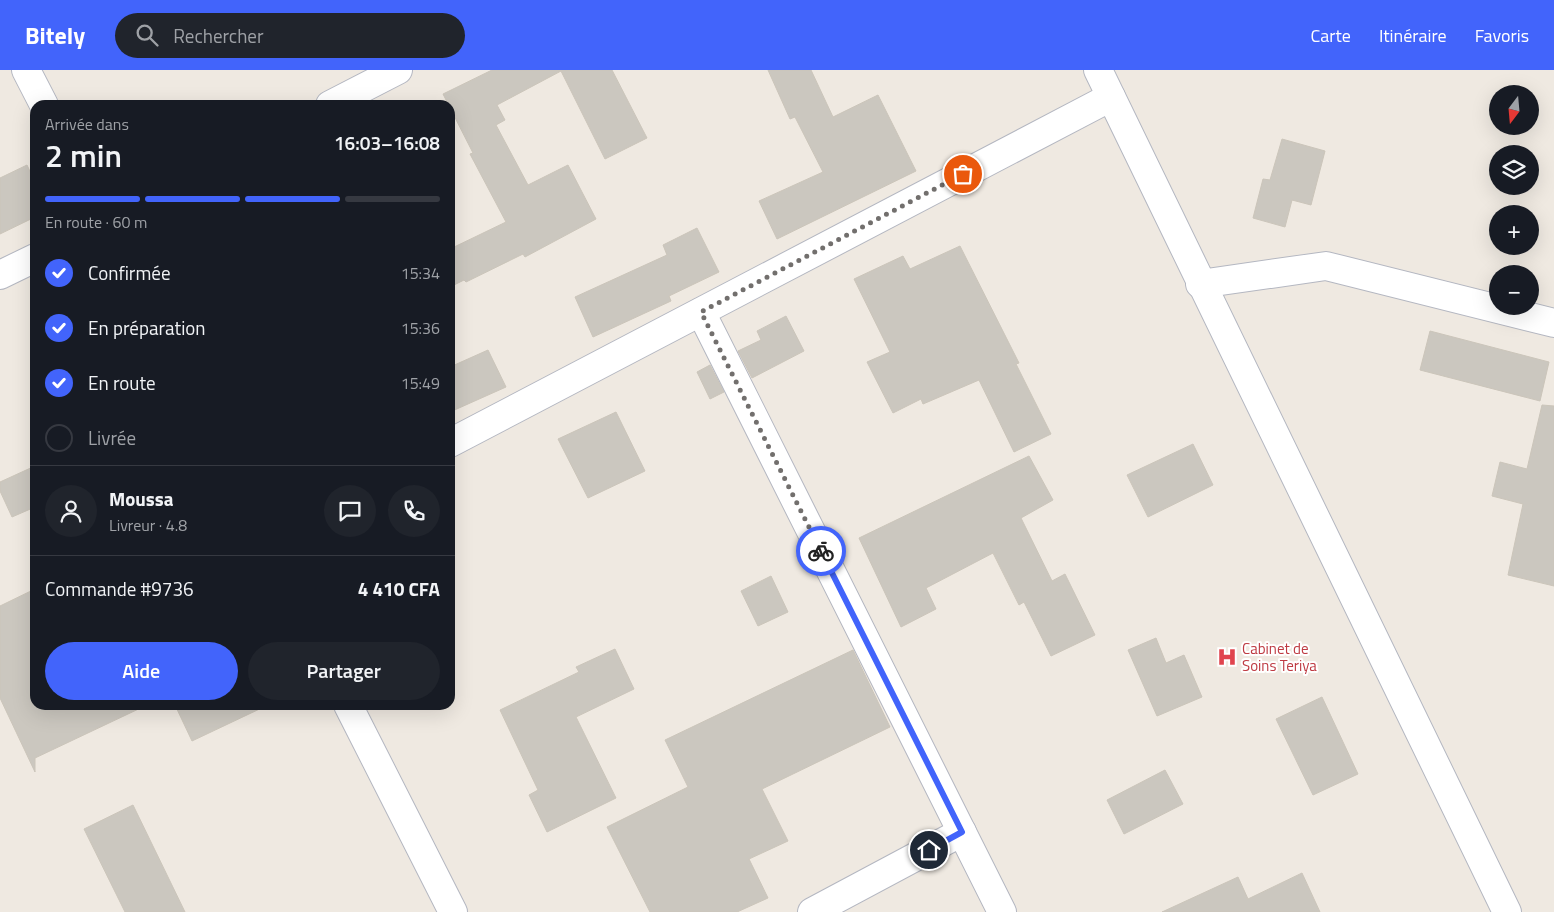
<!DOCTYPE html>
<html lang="fr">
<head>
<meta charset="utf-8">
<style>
  body { margin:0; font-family:"Titillium Web",sans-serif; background:#20242c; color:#f1f3f6; height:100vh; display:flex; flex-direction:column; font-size:19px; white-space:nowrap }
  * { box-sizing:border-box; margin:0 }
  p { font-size:16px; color:#9ea1a6 }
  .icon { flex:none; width:28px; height:28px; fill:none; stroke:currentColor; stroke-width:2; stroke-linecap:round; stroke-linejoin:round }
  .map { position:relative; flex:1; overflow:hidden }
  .side { position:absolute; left:30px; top:30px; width:425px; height:610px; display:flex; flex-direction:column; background:#171b24; border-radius:15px; box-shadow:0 5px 20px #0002 }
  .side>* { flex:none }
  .needle { width:32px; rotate:196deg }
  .buttons { position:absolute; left:1489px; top:15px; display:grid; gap:10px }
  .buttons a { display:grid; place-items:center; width:50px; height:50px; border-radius:50%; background:#171b24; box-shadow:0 5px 20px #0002; font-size:25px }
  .pin { position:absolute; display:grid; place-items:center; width:42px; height:42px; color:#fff; margin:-21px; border:2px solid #fff; border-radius:50%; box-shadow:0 1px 5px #0007 }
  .courier { position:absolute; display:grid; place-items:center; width:50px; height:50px; margin:-25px; border:4px solid #4264fb; border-radius:50%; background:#fff; color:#222; box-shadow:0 1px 6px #0007 }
  .overview em { font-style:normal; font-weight:600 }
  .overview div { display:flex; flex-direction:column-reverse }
  .overview { display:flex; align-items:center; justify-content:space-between; height:85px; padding:0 15px }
  h1 { font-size:32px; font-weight:600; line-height:38px }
  .bar { display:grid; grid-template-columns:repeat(4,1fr); gap:8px 5px; align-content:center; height:60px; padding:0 15px }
  .bar i { height:6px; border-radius:4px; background:#363941 }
  .bar .active { background:#4264fb }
  .bar p { grid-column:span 4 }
  .line { display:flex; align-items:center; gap:12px; padding:0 15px; border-top:1px solid #363941 }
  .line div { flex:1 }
  .round { display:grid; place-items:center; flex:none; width:52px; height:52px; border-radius:26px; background:#20242c }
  ol { padding:0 15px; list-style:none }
  li { display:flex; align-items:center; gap:15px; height:55px }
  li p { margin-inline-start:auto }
  li .icon { padding:5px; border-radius:50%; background:#4264fb; color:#fff; stroke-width:4 }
  li:last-child { color:#9ea1a6 }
  li i { width:28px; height:28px; border:2px solid #363941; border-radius:50% }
  .button { display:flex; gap:10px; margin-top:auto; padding:10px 15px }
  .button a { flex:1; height:58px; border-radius:30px; background:#4264fb; color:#fff; font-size:20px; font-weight:600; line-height:58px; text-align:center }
  .button a+a { background:#20242c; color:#f1f3f6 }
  header { display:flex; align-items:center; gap:30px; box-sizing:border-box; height:70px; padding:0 25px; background:#4264fb; color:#fff }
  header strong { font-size:24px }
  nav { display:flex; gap:28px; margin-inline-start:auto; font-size:18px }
  .search { width:350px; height:45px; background:#20242c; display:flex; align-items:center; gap:12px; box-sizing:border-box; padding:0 18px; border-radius:28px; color:#9ea1a6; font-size:19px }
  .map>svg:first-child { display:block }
</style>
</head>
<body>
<header>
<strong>Bitely</strong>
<div class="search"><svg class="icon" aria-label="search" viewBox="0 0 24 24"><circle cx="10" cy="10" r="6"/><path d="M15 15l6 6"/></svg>Rechercher</div>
<nav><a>Carte</a><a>Itinéraire</a><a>Favoris</a></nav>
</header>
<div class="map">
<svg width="1554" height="842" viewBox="0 0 1554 842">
  <rect width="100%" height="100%" fill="#efe9e1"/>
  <g fill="#cbc7bf" stroke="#cbc5ba">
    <polygon points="492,0 612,0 647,68 605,89 561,1 497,35 505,50 496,55 528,115 568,95 596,149 525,187 523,184 466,212 464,210 450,217 450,179 506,152 470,84 473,83 443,24"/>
    <polygon points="768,0 811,0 833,47 878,25 916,101 777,169 759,131 823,102 795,47 790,49"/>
    <polygon points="1282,69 1325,81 1311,135 1292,130 1285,157 1253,148 1263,109 1270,110"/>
    <polygon points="27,95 35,112 35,147 0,164 0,108"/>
    <polygon points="697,158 719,202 669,226 671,231 593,267 575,227 667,185 663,175"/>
    <polygon points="960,176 1019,293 1016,294 1051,364 1014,382 979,310 923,334 921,329 893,343 867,292 890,282 854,209 903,186 910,199"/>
    <polygon points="786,246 804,281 752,308 738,281 761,270 757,261"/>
    <polygon points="1430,261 1549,292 1540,331 1420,300"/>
    <polygon points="488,280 506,317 450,342 450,297"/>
    <polygon points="710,295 724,322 710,329 697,302"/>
    <polygon points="1542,335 1554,336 1554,516 1508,505 1523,434 1492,426 1500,392 1527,399"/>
    <polygon points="616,342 645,401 588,428 558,369"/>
    <polygon points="1193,374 1213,415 1148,447 1127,405"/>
    <polygon points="1029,386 1053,430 1021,448 1052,511 1065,504 1095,565 1051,586 1024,532 1019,535 993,483 926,518 936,539 901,557 859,468"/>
    <polygon points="35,396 35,437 12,447 0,421 0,412"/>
    <polygon points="771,506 788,542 758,556 741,521"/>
    <polygon points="35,519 35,635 147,635 35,688 35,702 0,628 0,536"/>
    <polygon points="1156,568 1166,593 1184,585 1202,627 1157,646 1128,580"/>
    <polygon points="615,579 634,619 576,647 616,728 547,762 529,725 538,720 500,640 579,602 576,597"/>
    <polygon points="853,580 890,657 762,719 788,771 749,789 768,828 737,842 650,842 607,757 688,717 665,670"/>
    <polygon points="1322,627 1358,704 1313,725 1276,649"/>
    <polygon points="175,635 268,635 192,671"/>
    <polygon points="1165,700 1183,734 1124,764 1107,730"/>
    <polygon points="133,735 185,842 125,842 84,759"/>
    <polygon points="1302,803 1320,842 1162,842 1238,807 1248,829"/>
  </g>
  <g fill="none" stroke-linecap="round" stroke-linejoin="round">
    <defs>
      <g id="street">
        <polyline points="26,0 44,35"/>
        <polyline points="330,35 398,0"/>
        <polyline points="0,205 35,188"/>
        <polyline points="1200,214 1326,196 1554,253"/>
        <polyline points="701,242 1002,842"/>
        <polyline points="450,373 1111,27"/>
        <polyline points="348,635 453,842"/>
        <polyline points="812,842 962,762"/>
      </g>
      <polyline id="secondary" points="1098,0 1507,842"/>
    </defs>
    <use href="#street" stroke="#b4b7c1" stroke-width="30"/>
    <use href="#secondary" stroke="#b4b7c1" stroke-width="30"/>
    <use href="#street" stroke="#fff" stroke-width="28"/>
    <use href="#secondary" stroke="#fff" stroke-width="28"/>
  </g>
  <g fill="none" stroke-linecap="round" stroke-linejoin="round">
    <polyline stroke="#726f6d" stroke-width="5" stroke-dasharray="0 9" points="821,481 701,242 963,104"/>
    <polyline stroke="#4264fb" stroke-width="6" points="821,481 962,762 929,780"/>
  </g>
  <defs>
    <symbol id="hospital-bare" viewBox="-9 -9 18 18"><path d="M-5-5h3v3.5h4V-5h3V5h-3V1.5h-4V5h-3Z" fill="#e0444e" stroke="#fff" stroke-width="2.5" paint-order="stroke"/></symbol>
  </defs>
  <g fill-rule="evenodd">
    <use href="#hospital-bare" x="1213" y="573" width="28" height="28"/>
  </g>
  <g text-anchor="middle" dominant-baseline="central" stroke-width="4" stroke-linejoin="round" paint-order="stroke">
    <g font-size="15" fill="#be3a42" stroke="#fff" text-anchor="start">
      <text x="1242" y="578">Cabinet de<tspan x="1242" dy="17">Soins Teriya</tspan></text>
    </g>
  </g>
</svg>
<div class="buttons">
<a><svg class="needle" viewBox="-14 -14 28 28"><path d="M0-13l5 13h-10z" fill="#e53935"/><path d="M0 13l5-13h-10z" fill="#9ea1a6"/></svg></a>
<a><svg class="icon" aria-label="layers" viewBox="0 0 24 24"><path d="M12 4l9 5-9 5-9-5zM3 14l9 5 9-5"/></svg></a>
<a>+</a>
<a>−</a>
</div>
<div class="pin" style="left:963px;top:104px;background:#ea580c"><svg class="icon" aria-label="bag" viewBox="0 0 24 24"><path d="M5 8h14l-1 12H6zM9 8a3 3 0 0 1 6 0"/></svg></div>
<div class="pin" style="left:929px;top:780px;background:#1f2937"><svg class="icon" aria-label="home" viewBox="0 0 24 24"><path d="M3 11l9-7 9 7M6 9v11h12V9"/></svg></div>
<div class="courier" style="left:821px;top:481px"><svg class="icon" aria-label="bike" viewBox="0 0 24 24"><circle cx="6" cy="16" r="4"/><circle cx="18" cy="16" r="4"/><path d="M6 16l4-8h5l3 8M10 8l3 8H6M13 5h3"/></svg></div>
<section class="side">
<div class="overview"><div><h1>2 min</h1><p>Arrivée dans</p></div><em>16:03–16:08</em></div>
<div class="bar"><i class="active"></i><i class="active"></i><i class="active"></i><i></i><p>En route · 60 m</p></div>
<ol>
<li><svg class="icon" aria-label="check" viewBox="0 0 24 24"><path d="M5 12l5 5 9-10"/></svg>Confirmée<p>15:34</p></li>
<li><svg class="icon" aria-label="check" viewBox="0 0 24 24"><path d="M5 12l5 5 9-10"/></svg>En préparation<p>15:36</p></li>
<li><svg class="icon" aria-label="check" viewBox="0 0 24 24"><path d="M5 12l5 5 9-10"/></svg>En route<p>15:49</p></li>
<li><i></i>Livrée</li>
</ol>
<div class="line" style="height:90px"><a class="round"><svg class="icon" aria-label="person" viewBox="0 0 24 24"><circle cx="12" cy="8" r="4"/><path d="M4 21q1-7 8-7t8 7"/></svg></a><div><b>Moussa</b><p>Livreur · 4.8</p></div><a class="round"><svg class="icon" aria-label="chat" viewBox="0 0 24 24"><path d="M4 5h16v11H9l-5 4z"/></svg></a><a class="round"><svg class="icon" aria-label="phone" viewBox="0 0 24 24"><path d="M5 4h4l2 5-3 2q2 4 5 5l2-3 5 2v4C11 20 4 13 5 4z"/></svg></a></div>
<div class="line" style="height:65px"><div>Commande #9736</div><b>4 410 CFA</b></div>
<div class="button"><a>Aide</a><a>Partager</a></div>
</section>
</div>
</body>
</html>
